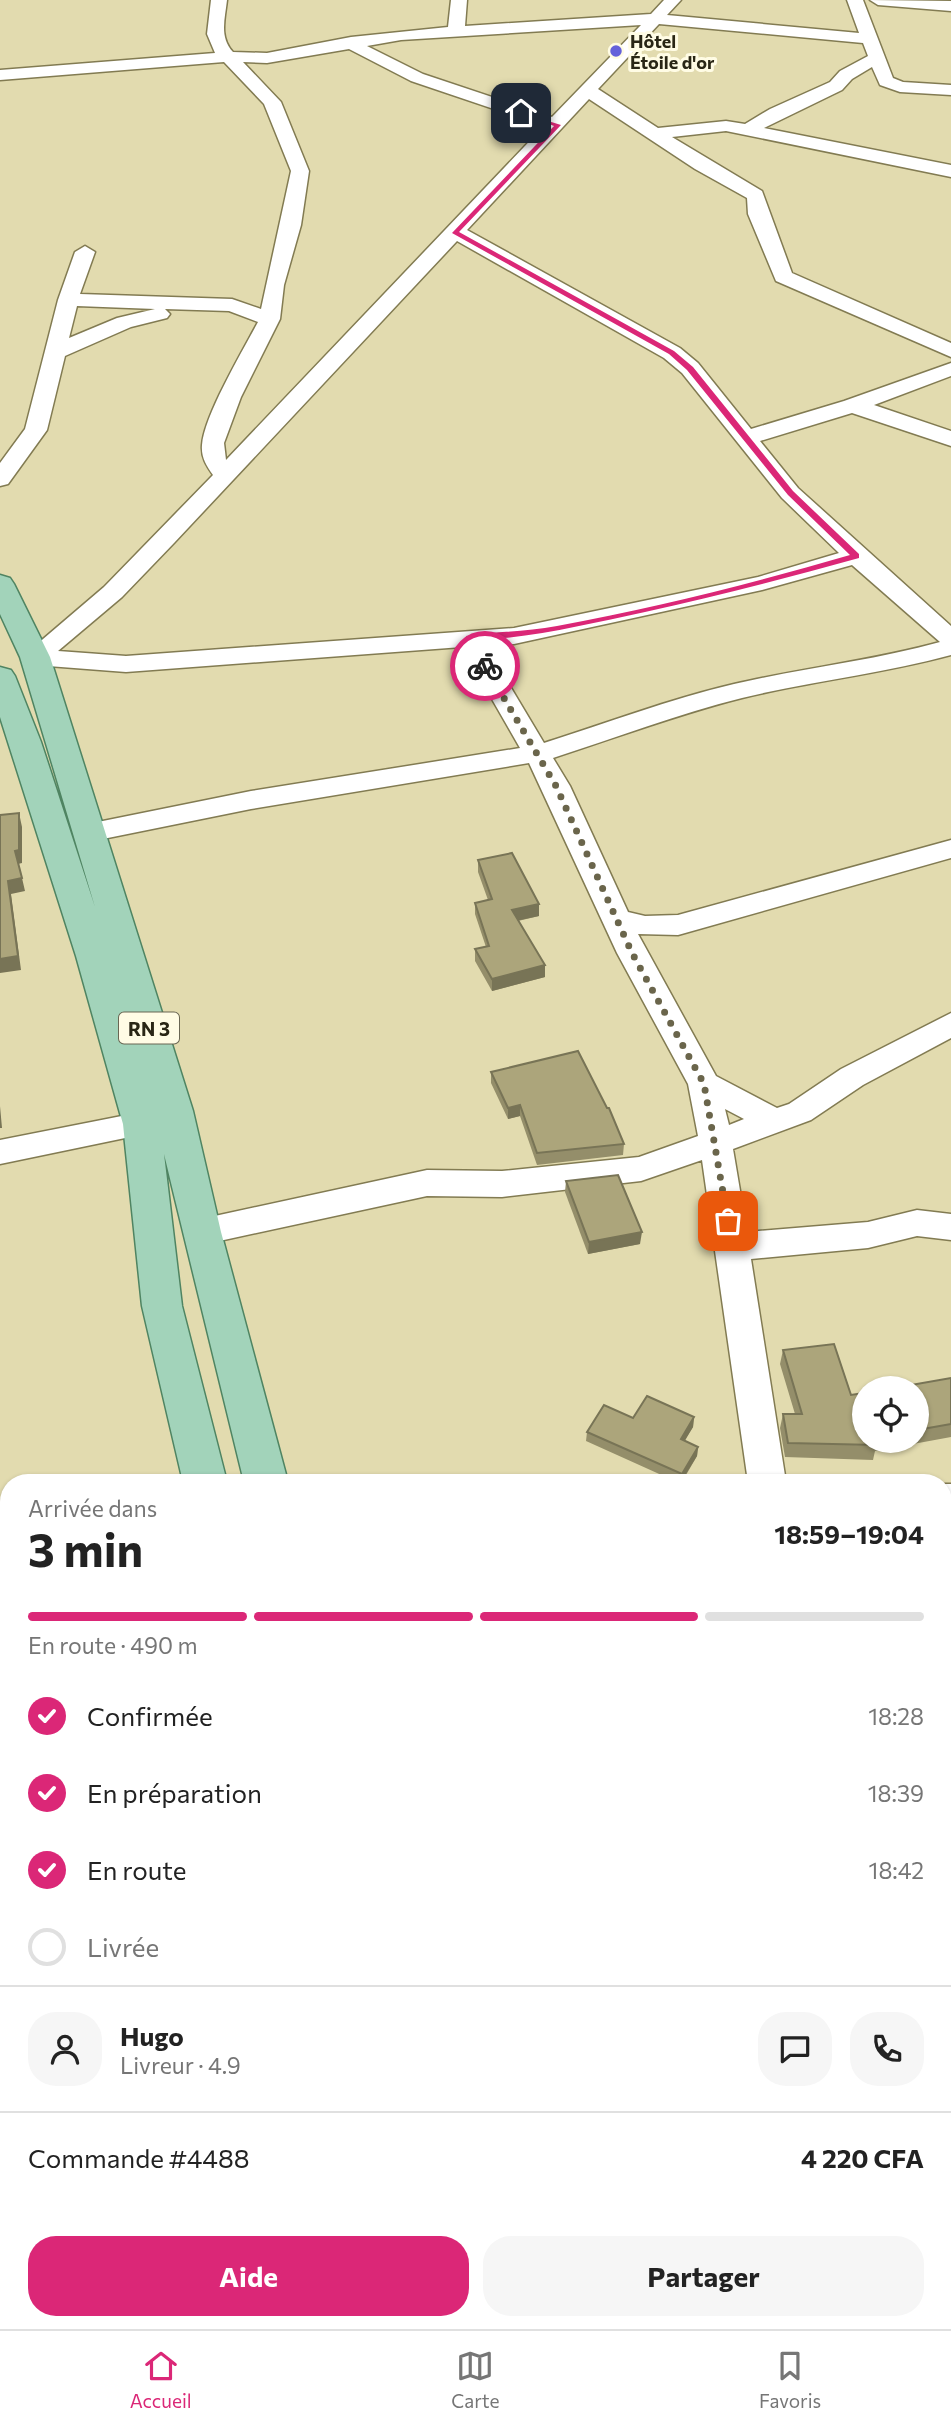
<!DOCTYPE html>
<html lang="fr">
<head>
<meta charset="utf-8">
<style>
  body { margin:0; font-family:Commissioner,sans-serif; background:#f6f6f6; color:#222; height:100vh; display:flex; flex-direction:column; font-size:26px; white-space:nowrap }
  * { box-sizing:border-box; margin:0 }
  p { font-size:23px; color:#767676 }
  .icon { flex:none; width:38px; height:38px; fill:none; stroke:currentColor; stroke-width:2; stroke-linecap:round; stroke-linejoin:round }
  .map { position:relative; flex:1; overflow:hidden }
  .details { position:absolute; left:0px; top:1474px; width:952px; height:856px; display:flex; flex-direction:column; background:#fff; border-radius:28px 28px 0 0; box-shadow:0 2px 5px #0004 }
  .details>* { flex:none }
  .fabs { position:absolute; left:852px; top:1376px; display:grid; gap:14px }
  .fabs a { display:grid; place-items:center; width:77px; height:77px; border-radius:50%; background:#fff; box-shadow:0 2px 5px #0004; font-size:35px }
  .pin { position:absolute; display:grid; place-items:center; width:60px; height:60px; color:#fff; margin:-30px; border-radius:14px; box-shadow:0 4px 10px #0006 }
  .courier { position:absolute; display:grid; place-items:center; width:70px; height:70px; margin:-35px; border:5px solid #db2777; border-radius:50%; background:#fff; color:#222; box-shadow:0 2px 9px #0007 }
  .overview em { font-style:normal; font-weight:700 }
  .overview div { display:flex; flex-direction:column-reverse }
  .overview { display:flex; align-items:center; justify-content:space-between; height:119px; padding:0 28px }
  h1 { font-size:46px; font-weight:700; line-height:52px }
  .bar { display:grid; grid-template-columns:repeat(4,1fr); gap:10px 7px; align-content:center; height:84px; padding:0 28px }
  .bar i { height:9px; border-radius:5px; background:#e0e0e0 }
  .bar .active { background:#db2777 }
  .bar p { grid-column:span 4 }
  .line { display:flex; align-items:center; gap:18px; padding:0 28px; border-top:2px solid #e0e0e0 }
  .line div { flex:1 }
  .round { display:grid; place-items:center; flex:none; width:74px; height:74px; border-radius:28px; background:#f6f6f6 }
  ol { padding:0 28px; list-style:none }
  li { display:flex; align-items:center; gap:21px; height:77px }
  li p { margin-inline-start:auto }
  li .icon { padding:7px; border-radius:50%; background:#db2777; color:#fff; stroke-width:4 }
  li:last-child { color:#767676 }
  li i { width:38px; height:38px; border:4px solid #e0e0e0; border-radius:50% }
  .button { display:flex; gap:14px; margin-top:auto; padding:14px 28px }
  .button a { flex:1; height:80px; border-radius:28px; background:#db2777; color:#fff; font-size:28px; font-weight:700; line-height:80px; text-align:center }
  .button a+a { background:#f6f6f6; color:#222 }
  .tab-bar { display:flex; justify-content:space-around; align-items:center; height:98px; border-top:2px solid #e0e0e0; background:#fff; font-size:19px; color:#767676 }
  .tab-bar a { display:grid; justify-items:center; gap:4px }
  .tab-bar .active { color:#db2777 }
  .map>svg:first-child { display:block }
</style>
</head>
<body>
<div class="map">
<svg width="951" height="2329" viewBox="0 0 951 2329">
  <rect width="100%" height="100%" fill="#e2dbaf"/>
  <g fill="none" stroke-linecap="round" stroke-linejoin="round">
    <defs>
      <g id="street">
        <path d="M211 0H227C225 19 219 37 233 52L267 53 351 37 448 27 451 0H467L465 26 651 14 664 0H681L667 15 859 33 847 0H863L893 78 903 82 951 85V95L900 92 880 85 872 67 852 79 842 90 764 128 951 165V177L726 131 672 137 762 191 792 273 951 343V357L776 281 748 214 747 198 695 169 589 99 467 230 680 348 698 363 751 429 844 401 951 363V376L874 405 951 431V446L852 413 760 441 798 488 951 626V655C882 674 811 681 742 698 678 714 615 738 553 758L570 786 628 912 645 916 678 915 951 840V858L678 935 638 934 716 1076 777 1108 789 1104 841 1069 951 1013V1038L863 1085 811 1120 733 1149 747 1232 868 1222 917 1210 951 1214V1240L917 1236 868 1248 751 1259 786 1482H748L702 1160 641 1181 502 1197 427 1196 201 1245 189 1241 184 1232 189 1223 201 1219 427 1170 502 1171 639 1157 698 1136 688 1084 617 953 529 763 251 809 88 842 78 839 74 833 78 827 88 824 251 791 520 748 462 647 126 672 35 665 26 662 22 657 104 587 213 475C206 465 201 457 202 445 204 416 243 350 258 322L229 311 165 309 170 314 167 318 131 327 65 356 47 430 8 484 0 486V463L25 429 58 300 75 252 85 246 95 252 80 294 232 299 261 309 291 171 264 104 224 62 0 80V70L215 53 207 34ZM659 24 863 43 868 56 840 71 830 82 770 109 745 124 726 121 658 128 598 89ZM641 25 552 117 423 74 367 46 401 40ZM349 49 411 81 544 126 226 460 224 443 241 397 280 319 284 285 301 225 309 171 281 102 243 62 267 63ZM457 241 664 358 682 373 782 498 839 553 758 577 514 628 126 656 58 651 122 597 174 543ZM77 306 155 309 117 318 69 338ZM852 565 940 642C872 661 802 668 734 684 670 699 607 723 544 743L486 646 514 644 762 590ZM725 1109 744 1119 729 1125Z"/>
        <polygon points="870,0 951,1 951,11 878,5"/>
        <polygon points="142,1112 154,1116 158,1124 154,1132 0,1164 0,1140"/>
        <rect x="943" y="1484" width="8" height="32"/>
        <polygon points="9,2104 9,2152 0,2155 0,2107"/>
        <rect x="794" y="2320" width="50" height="9"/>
      </g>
      <g id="primary">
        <polygon points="0,575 10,578 14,584 50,657 193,1111 221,1232 288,1482 244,1482 164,1154 182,1306 227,1482 183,1482 142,1306 123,1124 76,956 0,717 0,667 11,670 15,676 41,742 95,907 20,657 0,614"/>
        <polygon points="358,2320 416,2320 418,2329 360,2329"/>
        <polygon points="438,2320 496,2320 498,2329 440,2329"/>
      </g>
    </defs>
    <use href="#street" stroke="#827b52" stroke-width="3"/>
    <use href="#primary" stroke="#4f8462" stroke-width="3"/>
    <use href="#street" fill="#fff" fill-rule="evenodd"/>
    <use href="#primary" fill="#a2d3ba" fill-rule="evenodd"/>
  </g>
  <g fill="#948e6a">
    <polygon points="478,860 539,916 518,921 545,977 492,991 475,961 475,949 486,947 475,914 475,903 488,900 478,872"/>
    <polygon points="491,1072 624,1144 623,1155 537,1165 520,1116 508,1119 491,1083"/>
    <polygon points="566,1181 640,1244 588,1254 565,1192"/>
    <polygon points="783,1350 864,1440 917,1440 917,1388 951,1378 951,1437 875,1451 873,1460 785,1457 780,1428 783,1414 795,1414 780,1364"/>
    <polygon points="694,1417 693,1427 684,1441 698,1447 697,1456 682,1482 677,1482 586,1441 587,1432 633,1418"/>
  </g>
  <g fill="#787456">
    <polygon points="19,813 22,827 22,863 18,864 15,851"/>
    <polygon points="22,878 25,891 11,894 21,970 0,973 0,959 8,881"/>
    <polygon points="539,904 539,916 511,922 512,910"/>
    <polygon points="545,965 545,977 492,991 492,979"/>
    <polygon points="520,1105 520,1116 508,1119 508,1108"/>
    <polygon points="0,1106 2,1128 0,1128"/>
    <polygon points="642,1232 640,1244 588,1254 589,1242"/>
    <polygon points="694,1417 693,1427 680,1449 681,1439"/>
    <polygon points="698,1447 697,1456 681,1482 682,1474"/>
  </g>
  <g fill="#aca57b" stroke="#787456" stroke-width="2">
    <polygon points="19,813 19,850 15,851 22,878 8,881 18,956 0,959 0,815"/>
    <polygon points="512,853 539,904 512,910 545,965 492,979 475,949 489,946 475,903 492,899 478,860"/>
    <polygon points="578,1051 607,1108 609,1108 624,1144 537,1153 520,1105 508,1108 491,1072"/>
    <polygon points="618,1175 642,1232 589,1242 566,1181"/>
    <polygon points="834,1344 851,1395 864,1393 864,1440 876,1440 877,1445 788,1443 783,1414 802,1414 783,1350"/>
    <polygon points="951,1378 951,1424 917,1430 917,1388 894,1388"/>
    <polygon points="647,1396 694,1417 681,1439 698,1447 682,1474 587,1432 604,1405 633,1418"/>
  </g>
  <path fill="#db2777" d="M519 112 561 125 459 232 674 351 693 367 793 491 859 554V558C788 578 717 596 645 612 588 624 533 638 475 640L490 666 482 667 466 636C496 631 527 632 557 626 656 608 754 583 850 555L788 495 687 370 669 354 452 233 554 126Z"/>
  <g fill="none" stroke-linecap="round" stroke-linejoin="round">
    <polyline stroke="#6a654b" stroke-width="7" stroke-dasharray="0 12.6" points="485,666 556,786 632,953 704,1084 728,1221"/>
  </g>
  <circle fill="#6461da" stroke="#fffce5" stroke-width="2.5" cx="616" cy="51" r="7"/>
  <g text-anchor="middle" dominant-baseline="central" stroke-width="6" stroke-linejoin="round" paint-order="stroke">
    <g font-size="18" font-weight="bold" fill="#292615" stroke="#fffce5" text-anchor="start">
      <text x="630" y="41">Hôtel<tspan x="630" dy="21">Étoile d'or</tspan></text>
    </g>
    <rect fill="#fffce5" stroke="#696653" stroke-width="2" x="119" y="1012.5" width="60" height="31" rx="5"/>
    <g font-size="19" font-weight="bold" fill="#292615">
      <text x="149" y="1028">RN 3</text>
    </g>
  </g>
</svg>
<div class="fabs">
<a><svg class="icon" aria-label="locate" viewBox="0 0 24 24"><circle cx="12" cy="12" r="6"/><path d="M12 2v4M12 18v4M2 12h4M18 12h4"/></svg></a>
</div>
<div class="pin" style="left:728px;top:1221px;background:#ea580c"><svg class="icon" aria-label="bag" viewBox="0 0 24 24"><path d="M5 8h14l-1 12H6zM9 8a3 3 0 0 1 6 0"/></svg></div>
<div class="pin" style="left:521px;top:113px;background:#1f2937"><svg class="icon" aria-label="home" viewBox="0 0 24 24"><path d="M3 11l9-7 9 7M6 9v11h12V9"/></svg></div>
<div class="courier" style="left:485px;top:666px"><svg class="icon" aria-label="bike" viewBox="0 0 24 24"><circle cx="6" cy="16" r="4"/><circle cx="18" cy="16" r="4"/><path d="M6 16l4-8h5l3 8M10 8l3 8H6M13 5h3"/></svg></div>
<section class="details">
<div class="overview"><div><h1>3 min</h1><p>Arrivée dans</p></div><em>18:59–19:04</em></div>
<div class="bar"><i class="active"></i><i class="active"></i><i class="active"></i><i></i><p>En route · 490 m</p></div>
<ol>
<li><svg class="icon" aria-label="check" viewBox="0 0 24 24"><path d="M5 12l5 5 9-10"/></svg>Confirmée<p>18:28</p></li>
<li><svg class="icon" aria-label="check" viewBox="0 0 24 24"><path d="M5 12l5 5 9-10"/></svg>En préparation<p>18:39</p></li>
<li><svg class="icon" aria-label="check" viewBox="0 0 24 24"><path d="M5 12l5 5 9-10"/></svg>En route<p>18:42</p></li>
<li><i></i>Livrée</li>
</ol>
<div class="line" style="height:126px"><a class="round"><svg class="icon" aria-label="person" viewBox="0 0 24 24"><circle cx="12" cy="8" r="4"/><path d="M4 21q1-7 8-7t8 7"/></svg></a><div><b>Hugo</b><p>Livreur · 4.9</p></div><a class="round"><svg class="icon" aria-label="chat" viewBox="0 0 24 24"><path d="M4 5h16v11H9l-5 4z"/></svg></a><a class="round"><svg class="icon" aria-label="phone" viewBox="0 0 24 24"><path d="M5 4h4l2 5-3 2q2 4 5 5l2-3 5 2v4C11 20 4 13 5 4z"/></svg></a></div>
<div class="line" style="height:91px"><div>Commande #4488</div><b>4 220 CFA</b></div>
<div class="button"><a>Aide</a><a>Partager</a></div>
</section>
</div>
<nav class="tab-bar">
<a class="active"><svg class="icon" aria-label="home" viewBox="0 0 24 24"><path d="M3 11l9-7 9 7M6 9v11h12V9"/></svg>Accueil</a>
<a><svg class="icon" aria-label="map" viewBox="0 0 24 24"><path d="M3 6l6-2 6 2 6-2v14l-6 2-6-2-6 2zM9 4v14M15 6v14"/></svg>Carte</a>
<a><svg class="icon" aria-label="saved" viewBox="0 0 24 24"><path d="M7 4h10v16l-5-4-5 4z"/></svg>Favoris</a>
</nav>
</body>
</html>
